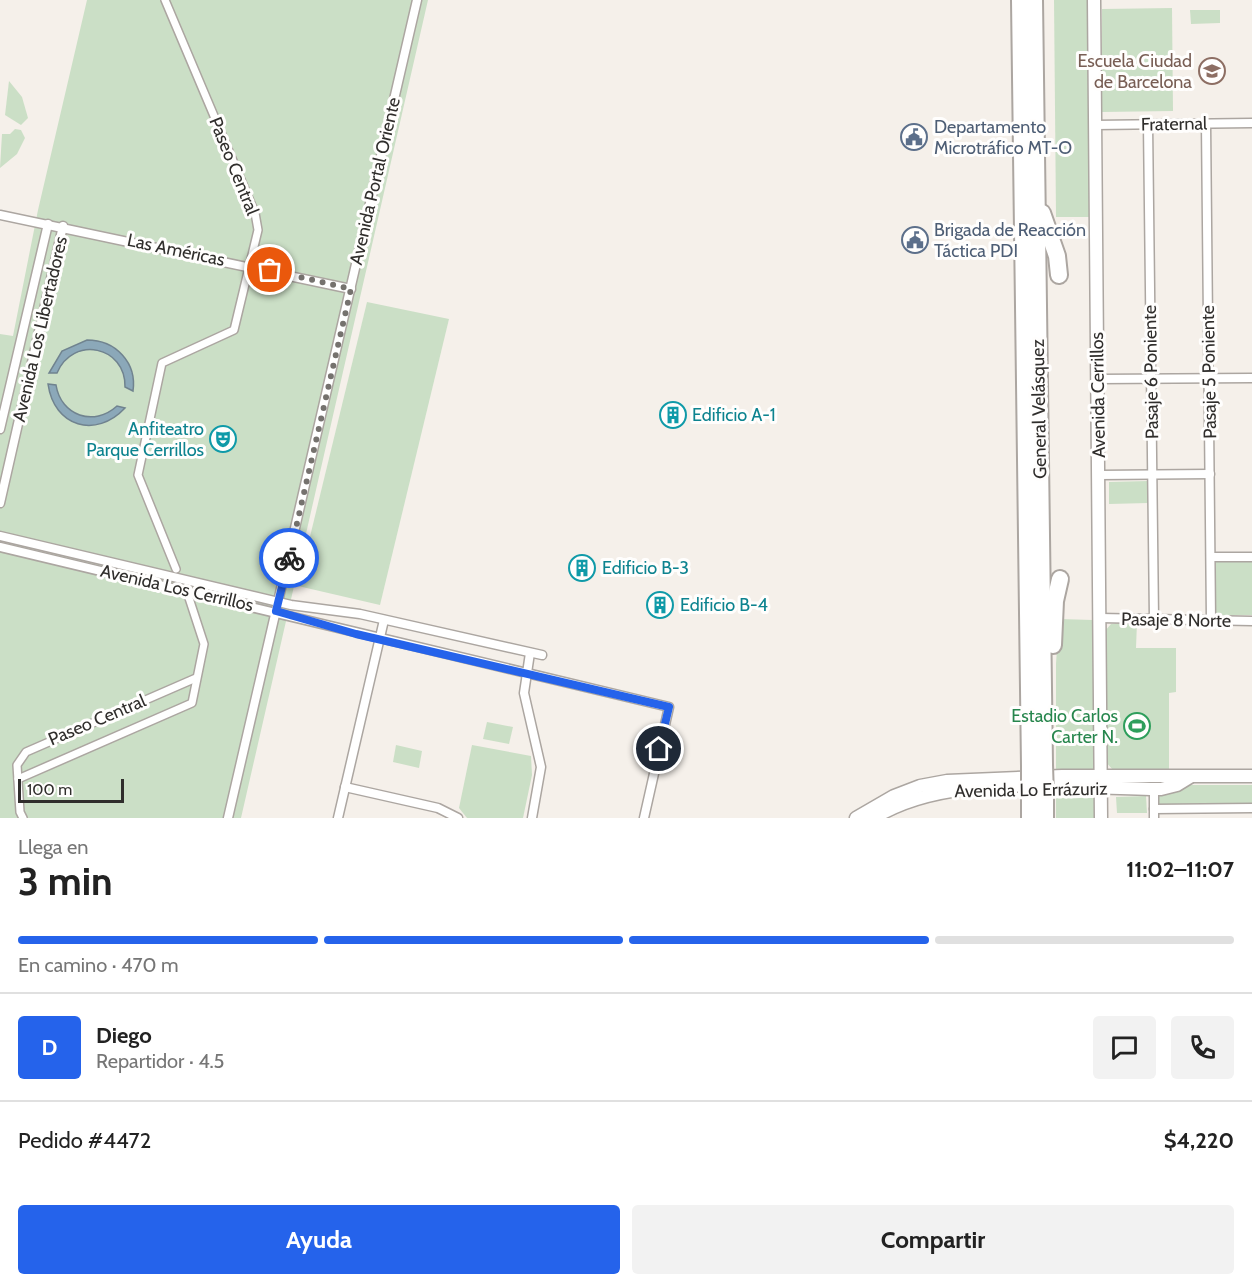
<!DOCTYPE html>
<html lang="es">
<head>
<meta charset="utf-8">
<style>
  body { margin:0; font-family:Cabin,sans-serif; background:#f2f2f2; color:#222; height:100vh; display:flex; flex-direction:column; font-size:22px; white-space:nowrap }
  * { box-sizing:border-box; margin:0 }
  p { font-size:20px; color:#767676 }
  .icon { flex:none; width:33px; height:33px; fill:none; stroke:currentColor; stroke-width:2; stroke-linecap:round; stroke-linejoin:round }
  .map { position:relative; height:818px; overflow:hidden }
  .details { display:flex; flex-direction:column; background:#fff; flex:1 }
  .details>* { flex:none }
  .scale { position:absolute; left:18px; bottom:15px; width:106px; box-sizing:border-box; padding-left:6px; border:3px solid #302e2c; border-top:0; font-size:16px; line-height:21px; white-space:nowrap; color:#302e2c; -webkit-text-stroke:4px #fffefd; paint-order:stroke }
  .pin { position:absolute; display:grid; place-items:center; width:51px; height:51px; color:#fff; margin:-26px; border:3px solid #fff; border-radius:50%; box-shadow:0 2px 6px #0007 }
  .courier { position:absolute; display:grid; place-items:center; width:60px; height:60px; margin:-30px; border:4px solid #2563eb; border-radius:50%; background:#fff; color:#222; box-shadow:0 2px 8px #0007 }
  .summary em { font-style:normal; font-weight:700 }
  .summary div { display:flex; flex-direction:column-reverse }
  .summary { display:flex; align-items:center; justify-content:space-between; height:102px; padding:0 18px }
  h1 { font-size:39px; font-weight:700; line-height:45px }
  .bar { display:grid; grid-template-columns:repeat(4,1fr); gap:9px 6px; align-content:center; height:72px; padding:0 18px }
  .bar i { height:8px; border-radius:4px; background:#e0e0e0 }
  .bar .active { background:#2563eb }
  .bar p { grid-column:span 4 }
  .line { display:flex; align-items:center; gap:15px; padding:0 18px; border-top:2px solid #e0e0e0 }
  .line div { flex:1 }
  .round { display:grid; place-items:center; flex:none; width:63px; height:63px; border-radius:6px; background:#f2f2f2 }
  .action { display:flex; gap:12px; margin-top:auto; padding:12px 18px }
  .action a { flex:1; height:69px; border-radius:6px; background:#2563eb; color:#fff; font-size:24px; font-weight:700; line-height:69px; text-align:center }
  .action a+a { background:#f2f2f2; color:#222 }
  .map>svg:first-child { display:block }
</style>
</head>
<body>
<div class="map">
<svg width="1252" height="818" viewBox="0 0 1252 818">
  <rect width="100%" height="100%" fill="#f5f0ea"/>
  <g fill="#cbdfc6">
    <polygon points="87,0 428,0 241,818 0,818 0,334 13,336 38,210"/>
    <polygon points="1054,0 1087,0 1091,217 1056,217"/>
    <polygon points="1172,8 1173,111 1102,112 1102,9"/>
    <polygon points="1190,10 1220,10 1220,23 1191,24"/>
    <polygon points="9,81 22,97 28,118 21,125 5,115"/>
    <polygon points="15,129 21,130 25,138 17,154 0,168 2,134 10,134"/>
    <polygon points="367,302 449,319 380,605 298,586"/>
    <polygon points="1148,481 1148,503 1109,504 1109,482"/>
    <rect x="1216" y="561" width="36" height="54"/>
    <polygon points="1059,619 1093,620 1098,818 1056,818 1056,664"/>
    <polygon points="1137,622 1136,648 1176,648 1176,692 1169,693 1169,769 1113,770 1105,761 1105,631 1111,624"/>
    <polygon points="487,722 513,727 509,744 483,739"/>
    <polygon points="396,745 422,751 419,768 393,762"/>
    <polygon points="472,745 531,756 532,775 523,818 467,818 459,808"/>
    <polygon points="1182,785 1252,785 1252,805 1159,805 1158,793"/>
    <polygon points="1146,796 1147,813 1117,813 1116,797"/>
  </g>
  <g fill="#8ba8b9" stroke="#70838f" stroke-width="1.5">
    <path d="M87 340C116 340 137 363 133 391L125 387C126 346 73 335 57 373H49L62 351Z"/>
    <path d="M48 384 56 385C61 416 94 427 117 406L125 408C96 439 54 427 48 384Z"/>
  </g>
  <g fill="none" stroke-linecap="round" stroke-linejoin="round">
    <defs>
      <g id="pedestrian">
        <polyline points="165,0 255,213 258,230 234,330 162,363 138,475 176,569"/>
        <polyline points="18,779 192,703 204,644 189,598"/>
        <polyline points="23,818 20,812 17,765 26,752 196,678"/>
      </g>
      <g id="minor">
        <polyline points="1148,124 1154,619"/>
        <polyline points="1206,124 1211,620"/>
        <polyline points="1095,125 1252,123"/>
        <polyline points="0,215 351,289"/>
        <polyline points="1098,379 1252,378"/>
        <polyline points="0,429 48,224"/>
        <polyline points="1099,475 1210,474"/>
        <polyline points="0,503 63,226"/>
        <polyline points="0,536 291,605 360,614 542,655"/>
        <polyline points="0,547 669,707 644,818"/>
        <polyline points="1211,557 1252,557"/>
        <polyline points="1100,618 1252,621"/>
        <polyline points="530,653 524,693 541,767 532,818"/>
        <polyline points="345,787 438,808 458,818"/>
        <polyline points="1154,789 1154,818"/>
        <polyline points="1154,809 1252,808"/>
        <polyline points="228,818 417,0"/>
        <polyline points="338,818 384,620"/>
      </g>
      <g id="secondary">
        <polyline points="1094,0 1101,818"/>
        <polyline points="856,818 894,796 920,786 947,781 1062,776 1252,776"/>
        <path d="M874 818C950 770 1074 789 1161 789L1177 785 1190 777"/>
      </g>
      <g id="motorway">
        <polyline points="1020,0 1030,766"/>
        <polyline points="1034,0 1044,765"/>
        <polyline points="1042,213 1057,256 1059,275"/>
        <polyline points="1053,645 1055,601 1060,579"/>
        <polyline points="1030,796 1030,818"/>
        <polyline points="1045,796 1045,818"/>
      </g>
    </defs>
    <use href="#pedestrian" stroke="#aca6a1" stroke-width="10"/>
    <use href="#minor" stroke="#aca6a1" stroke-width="11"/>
    <use href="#secondary" stroke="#aca6a1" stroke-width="15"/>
    <use href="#motorway" stroke="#aca6a1" stroke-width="20"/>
    <use href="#pedestrian" stroke="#fff" stroke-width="7"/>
    <use href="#minor" stroke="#fff" stroke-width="8"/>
    <use href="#secondary" stroke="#fff" stroke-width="12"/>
    <use href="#motorway" stroke="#fff" stroke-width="16"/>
    <defs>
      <g id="motorway-bridge">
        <polyline points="1044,765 1045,796"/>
        <polyline points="1030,766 1030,796"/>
      </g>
    </defs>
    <use href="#motorway-bridge" stroke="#aca6a1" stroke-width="20" stroke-linecap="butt"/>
    <use href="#motorway-bridge" stroke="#fff" stroke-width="16"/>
  </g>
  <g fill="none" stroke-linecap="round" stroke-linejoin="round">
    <polyline stroke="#75726e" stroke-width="6" stroke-dasharray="0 10.8" points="270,270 351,289 289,558"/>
    <polyline stroke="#2563eb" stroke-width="8" points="289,558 276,611 356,634 669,707 659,749"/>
  </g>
  <defs>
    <symbol id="school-ring" viewBox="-11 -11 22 22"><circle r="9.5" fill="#fffefd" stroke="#8d6e63" stroke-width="1.5"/><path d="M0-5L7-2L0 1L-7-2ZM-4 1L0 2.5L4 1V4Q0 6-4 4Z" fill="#8d6e63"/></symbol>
    <symbol id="civic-ring" viewBox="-11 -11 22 22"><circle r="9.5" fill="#fffefd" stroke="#5c6f8a" stroke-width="1.5"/><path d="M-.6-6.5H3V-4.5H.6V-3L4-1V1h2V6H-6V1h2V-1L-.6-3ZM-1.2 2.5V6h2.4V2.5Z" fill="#5c6f8a"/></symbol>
    <symbol id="building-ring" viewBox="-11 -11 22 22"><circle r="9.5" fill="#fffefd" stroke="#0f9aa8" stroke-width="1.5"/><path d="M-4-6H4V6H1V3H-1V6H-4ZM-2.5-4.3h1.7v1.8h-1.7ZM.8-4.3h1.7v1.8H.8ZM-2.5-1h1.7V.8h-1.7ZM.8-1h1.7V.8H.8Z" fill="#0f9aa8"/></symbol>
    <symbol id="theatre-ring" viewBox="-11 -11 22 22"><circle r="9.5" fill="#fffefd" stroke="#0f9aa8" stroke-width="1.5"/><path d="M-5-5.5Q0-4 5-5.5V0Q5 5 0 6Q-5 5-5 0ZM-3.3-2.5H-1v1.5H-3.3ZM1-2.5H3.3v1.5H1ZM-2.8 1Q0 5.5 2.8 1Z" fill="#0f9aa8"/></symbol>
    <symbol id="stadium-ring" viewBox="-11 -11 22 22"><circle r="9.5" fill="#fffefd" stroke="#2e9e5b" stroke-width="1.5"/><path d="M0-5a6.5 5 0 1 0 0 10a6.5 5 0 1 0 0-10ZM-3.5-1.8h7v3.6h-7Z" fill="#2e9e5b"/></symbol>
  </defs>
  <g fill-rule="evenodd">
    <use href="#school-ring" x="1197" y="56" width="30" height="30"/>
    <use href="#civic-ring" x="899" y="122" width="30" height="30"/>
    <use href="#civic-ring" x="900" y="225" width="30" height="30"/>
    <use href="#building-ring" x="658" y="400" width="30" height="30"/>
    <use href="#theatre-ring" x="208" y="424" width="30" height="30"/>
    <use href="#building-ring" x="567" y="553" width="30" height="30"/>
    <use href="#building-ring" x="645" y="590" width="30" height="30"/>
    <use href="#stadium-ring" x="1122" y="711" width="30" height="30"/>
  </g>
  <g text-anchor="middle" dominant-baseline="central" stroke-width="6" stroke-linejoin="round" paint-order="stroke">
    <g font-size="18" fill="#785e54" stroke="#fffefd" text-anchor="end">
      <text x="1192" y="61">Escuela Ciudad<tspan x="1192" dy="21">de Barcelona</tspan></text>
    </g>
    <g font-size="18" fill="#302e2c" stroke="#fffefd">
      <text transform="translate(1174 124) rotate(-1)">Fraternal</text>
      <text transform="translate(234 166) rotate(68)">Paseo Central</text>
      <text transform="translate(375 181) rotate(-77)">Avenida Portal Oriente</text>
      <text transform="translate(176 250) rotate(12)">Las Américas</text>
      <text transform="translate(40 329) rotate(-77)">Avenida Los Libertadores</text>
      <text transform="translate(1151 372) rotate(-91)">Pasaje 6 Poniente</text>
      <text transform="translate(1209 372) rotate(-91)">Pasaje 5 Poniente</text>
      <text transform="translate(1098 395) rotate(-91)">Avenida Cerrillos</text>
      <text transform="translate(1039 409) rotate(-91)">General Velásquez</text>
      <text transform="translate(177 588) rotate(13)">Avenida Los Cerrillos</text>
      <text transform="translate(1176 620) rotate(1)">Pasaje 8 Norte</text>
      <text transform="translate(97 720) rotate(-23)">Paseo Central</text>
      <text transform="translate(1031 790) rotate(-1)">Avenida Lo Errázuriz</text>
    </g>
    <g font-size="18" fill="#4e5e75" stroke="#fffefd" text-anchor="start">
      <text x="934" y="127">Departamento<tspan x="934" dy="21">Microtráfico MT-O</tspan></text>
      <text x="934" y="230">Brigada de Reacción<tspan x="934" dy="21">Táctica PDI</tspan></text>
    </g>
    <g font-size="18" fill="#0d838f" stroke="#fffefd" text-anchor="start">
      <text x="692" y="415">Edificio A-1</text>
      <text x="204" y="429" text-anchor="end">Anfiteatro<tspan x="204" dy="21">Parque Cerrillos</tspan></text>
      <text x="602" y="568">Edificio B-3</text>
      <text x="680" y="605">Edificio B-4</text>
    </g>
    <g font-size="18" fill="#27864d" stroke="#fffefd" text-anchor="end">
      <text x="1118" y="716">Estadio Carlos<tspan x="1118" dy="21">Carter N.</tspan></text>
    </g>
  </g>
</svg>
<div class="scale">100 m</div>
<div class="pin" style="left:270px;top:270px;background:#ea580c"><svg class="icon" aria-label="bag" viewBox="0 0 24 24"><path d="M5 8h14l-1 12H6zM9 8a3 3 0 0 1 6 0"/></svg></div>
<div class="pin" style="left:659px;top:749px;background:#1f2937"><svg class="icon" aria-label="home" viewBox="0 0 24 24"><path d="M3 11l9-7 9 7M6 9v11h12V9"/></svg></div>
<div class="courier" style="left:289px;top:558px"><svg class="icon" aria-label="bike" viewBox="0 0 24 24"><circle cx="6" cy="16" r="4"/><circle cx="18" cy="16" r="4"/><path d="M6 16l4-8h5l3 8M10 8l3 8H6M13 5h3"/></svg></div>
</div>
<section class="details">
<div class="summary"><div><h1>3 min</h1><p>Llega en</p></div><em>11:02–11:07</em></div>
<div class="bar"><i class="active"></i><i class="active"></i><i class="active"></i><i></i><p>En camino · 470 m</p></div>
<div class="line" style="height:108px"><b class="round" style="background:#2563eb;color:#fff">D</b><div><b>Diego</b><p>Repartidor · 4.5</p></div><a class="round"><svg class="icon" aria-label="chat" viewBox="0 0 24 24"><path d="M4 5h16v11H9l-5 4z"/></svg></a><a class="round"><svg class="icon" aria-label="phone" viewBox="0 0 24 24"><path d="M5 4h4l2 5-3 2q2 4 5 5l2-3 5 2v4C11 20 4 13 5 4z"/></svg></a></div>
<div class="line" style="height:78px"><div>Pedido #4472</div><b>$4,220</b></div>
<div class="action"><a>Ayuda</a><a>Compartir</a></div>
</section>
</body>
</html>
